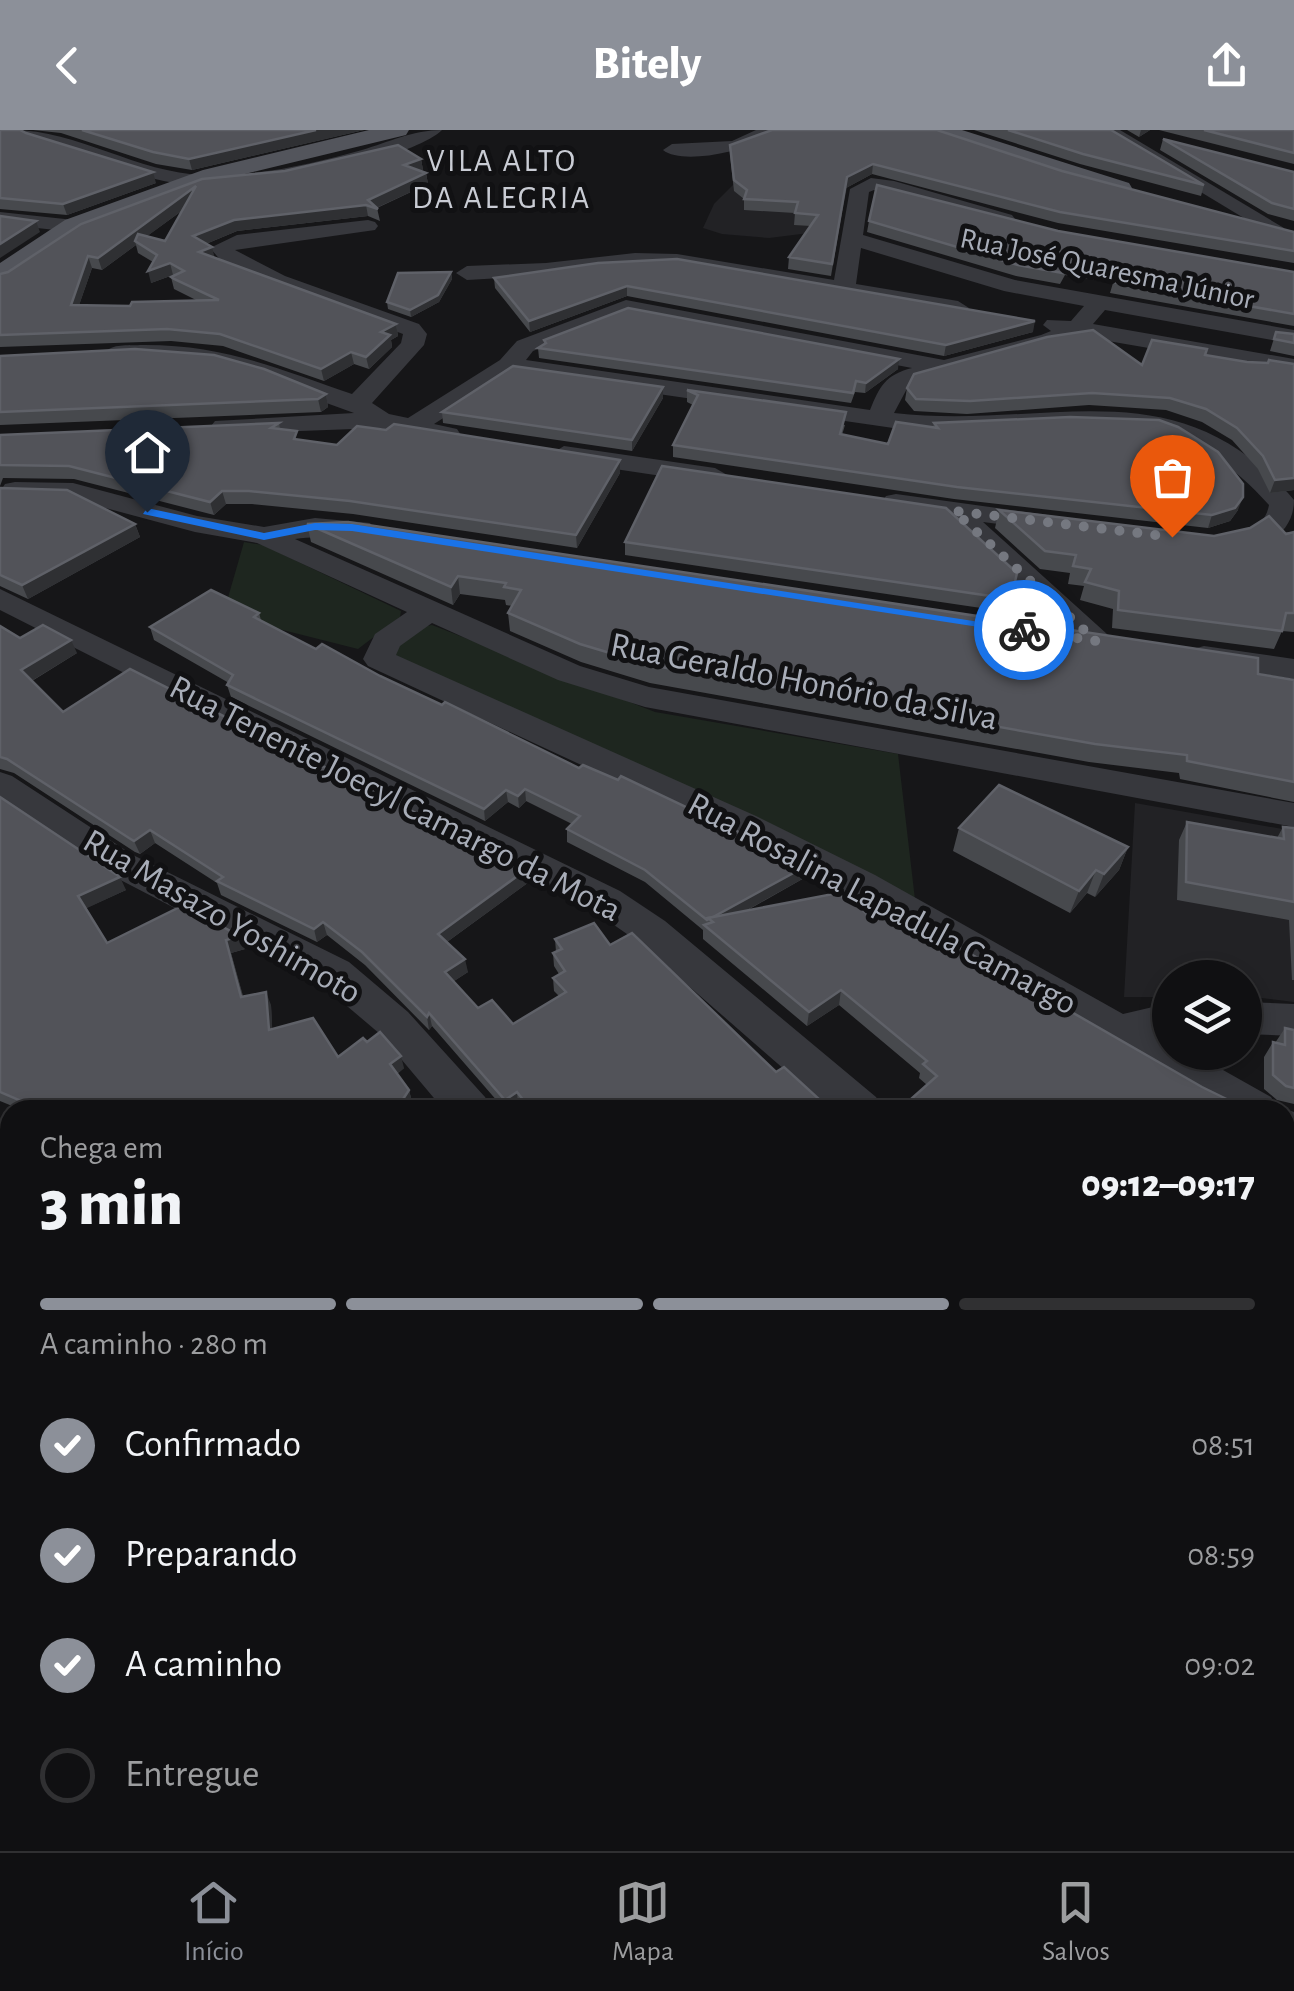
<!DOCTYPE html>
<html lang="pt">
<head>
<meta charset="utf-8">
<style>
  body { margin:0; font-family:"Alegreya Sans",sans-serif; background:#19191b; color:#f1f3f6; height:100vh; display:flex; flex-direction:column; font-size:38px; white-space:nowrap }
  * { box-sizing:border-box; margin:0 }
  p { font-size:32px; color:#9c9d9f }
  .icon { flex:none; width:55px; height:55px; fill:none; stroke:currentColor; stroke-width:2; stroke-linecap:round; stroke-linejoin:round }
  .map { position:relative; flex:1; overflow:hidden }
  .side { position:absolute; left:0px; top:970px; width:1295px; height:752px; display:flex; flex-direction:column; background:#101012; border-radius:30px 30px 0 0; box-shadow:0 5px 15px #0003,0 0 0 2px #303032 }
  .side>* { flex:none }
  .controls { position:absolute; left:1152px; top:830px; display:grid; gap:20px }
  .controls a { display:grid; place-items:center; width:110px; height:110px; border-radius:50%; background:#101012; box-shadow:0 5px 15px #0003,0 0 0 2px #303032; font-size:50px }
  .pin { position:absolute; display:grid; place-items:center; width:85px; height:85px; color:#fff; margin:-102px -42px; border-radius:50% 50% 50% 0; rotate:-45deg; box-shadow:0 0 10px #0007 }
  .pin .icon { rotate:45deg }
  .courier { position:absolute; display:grid; place-items:center; width:100px; height:100px; margin:-50px; border:8px solid #1a73e8; border-radius:50%; background:#fff; color:#222; box-shadow:0 2px 12px #0007 }
  .headline em { font-style:normal; font-weight:800 }
  .headline div { display:flex; flex-direction:column-reverse }
  .headline { display:flex; align-items:center; justify-content:space-between; height:170px; padding:0 40px }
  h1 { font-size:65px; font-weight:800; line-height:75px }
  .bar { display:grid; grid-template-columns:repeat(4,1fr); gap:15px 10px; align-content:center; height:120px; padding:0 40px }
  .bar i { height:12px; border-radius:8px; background:#303032 }
  .bar .on { background:#8c9099 }
  .bar p { grid-column:span 4 }
  ol { padding:0 40px; list-style:none }
  li { display:flex; align-items:center; gap:30px; height:110px }
  li p { margin-inline-start:auto }
  li .icon { padding:10px; border-radius:50%; background:#8c9099; color:#fff; stroke-width:4 }
  li:last-child { color:#9c9d9f }
  li i { width:55px; height:55px; border:5px solid #303032; border-radius:50% }
  header { display:flex; justify-content:space-between; align-items:center; height:130px; padding:0 40px; background:#8c9099; color:#fff; font-size:45px; font-weight:800 }
  .tab-bar { display:flex; justify-content:space-around; align-items:center; height:140px; border-top:2px solid #303032; background:#101012; font-size:28px; color:#9c9d9f }
  .tab-bar a { display:grid; justify-items:center; gap:5px }
  .tab-bar .on { color:#8c9099 }
  .map>svg:first-child { display:block }
</style>
</head>
<body>
<header><svg class="icon" aria-label="back" viewBox="0 0 24 24"><path d="M15 5l-7 7 7 7"/></svg>Bitely<svg class="icon" aria-label="share" viewBox="0 0 24 24"><path d="M12 15V3M7 8l5-5 5 5M5 13v7h14v-7"/></svg></header>
<div class="map">
<svg width="1294" height="1721" viewBox="0 0 1294 1721">
  <rect width="100%" height="100%" fill="#161618"/>
  <g fill="#222225">
    <polygon points="740,48 849,48 837,109 809,103 769,108 722,104 703,98 714,74"/>
    <polygon points="1135,673 1294,701 1294,872 1245,866 1245,848 1170,848 1170,867 1124,867"/>
  </g>
  <g fill="#1e261f">
    <polygon points="244,412 263,415 401,481 400,487 358,519 223,485"/>
    <path d="M432 495 655 582 898 624 916 778 389 529C396 510 411 498 432 495Z"/>
  </g>
  <g fill="none" stroke-linecap="round" stroke-linejoin="round">
    <g fill="#37383d" fill-rule="evenodd">
      <path d="M12 0C78 0 137 43 204 45 256 47 312 34 362 20 389 12 413 0 442 0 409 32 244 61 196 56 153 52 110 36 69 22 51 16 25 12 12 0Z"/>
      <path d="M756 0H781C761 18 684 37 663 20L672 14 732 11Z"/>
      <polygon points="1098,0 1120,0 1284,98 1281,102 1267,102"/>
      <path d="M871 48 894 51 1012 85 1015 89 1005 95 874 60 869 62 863 105 1015 150 1294 200V214L1105 180 1093 194 1294 229V243L1079 206 910 253 894 283C1048 301 1176 232 1294 370 1294 408 1254 426 1219 417L1215 411 1219 405C1241 400 1264 402 1269 375 1232 334 1196 309 1141 298L914 301 513 243 434 294 457 299 461 305 457 311 448 313 380 298 224 304 211 296 215 291 354 283 219 234 116 230 104 223C113 213 127 216 140 215 223 214 276 238 352 264L401 213 403 204 243 144 223 133 210 118 237 105 368 90 375 92 378 96 375 100 235 120 285 146 419 194 427 204 424 215 372 273 389 284 408 288 500 230 517 211 626 170 944 230 1041 205 1051 201 1043 195 1047 190 1071 191 1084 176 1004 161 861 118 856 154 958 171 969 178 958 185 677 136C607 135 537 147 467 150L456 143 467 136 546 133 635 123 677 124 834 150 850 59ZM628 184 912 238C885 245 880 256 870 280L526 230 533 221Z"/>
      <polygon points="0,82 74,90 84,96 74,102 0,94"/>
      <polygon points="564,316 715,338 729,346 715,354 555,330 551,324"/>
      <path d="M15 352 73 353 197 386 264 397 315 388 370 393 374 399 370 405C346 411 320 405 295 409L580 536 649 557 1294 673V697L645 577 558 550 432 493 400 516 396 525 756 686 875 745 1123 884 1170 873V905L1163 907 1170 911V922H1191L1271 967 1278 980H1219L849 765 730 704 368 536 363 529 375 504 407 482 257 413 195 402 72 369 5 366 1 360 5 354Z"/>
      <polygon points="896,364 1062,387 1066,393 1062,399 1052,401 983,392 1107,504 1112,511 1107,518 1085,518 944,387 886,378 882,372 886,366"/>
      <polygon points="0,459 620,761 665,791 876,967 883,980 831,980 637,811 594,781 0,480"/>
      <polygon points="1204,516 1294,529 1294,549 1193,533 1188,526 1193,519"/>
      <polygon points="0,642 12,646 133,725 349,832 408,882 485,967 492,980 444,980 380,904 321,854 107,743 0,671"/>
      <polygon points="1245,872 1294,874 1294,906 1245,904"/>
      <polygon points="1285,979 1294,982 1294,1020 1285,1017 1285,980 1281,980"/>
      <polygon points="0,989 10,993 10,1031 0,1027"/>
      <polygon points="1285,1307 1294,1311 1294,1365 1285,1361"/>
      <polygon points="10,1312 10,1364 0,1365 0,1313"/>
      <polygon points="416,1712 483,1712 487,1721 419,1721"/>
      <polygon points="707,1712 773,1712 770,1721 703,1721"/>
    </g>
    <g fill="#53555c" fill-rule="evenodd">
      <polygon points="369,0 409,0 406,5 220,50 83,102 10,151 0,153 0,133 65,90 203,40"/>
      <polygon points="928,0 962,0 1129,53 1132,58 1120,65 1111,63 931,5"/>
    </g>
  </g>
  <g fill="#47494d" fill-rule="evenodd">
    <polygon points="0,0 26,3 156,53 67,85 0,79"/>
    <polygon points="33,0 364,0 192,40 156,34 61,3"/>
    <polygon points="974,0 1111,0 1204,55 1201,66 1080,34"/>
    <polygon points="1127,0 1150,0 1139,7"/>
    <polygon points="1159,0 1294,0 1294,34"/>
    <polygon points="1163,9 1294,42 1294,91 1268,84 1160,20"/>
    <polygon points="730,15 1062,41 1294,102 1294,133 1058,93 872,44 846,58 831,146 788,139 789,127 811,96 794,95 795,83 744,80 744,69 734,61 730,25"/>
    <path d="M421 29 423 40 420 41 426 43 428 54 377 78 380 91 368 86 237 101 206 114 214 128 396 194 398 206 391 210 392 217 369 239 354 234 324 251 223 216 171 211 0 217V144L8 142 81 94ZM183 80 165 111 147 106ZM136 115 138 123 153 132 151 153 173 145H174L171 147 174 159 196 170 130 176 79 175 92 138 102 140Z"/>
    <polygon points="869,91 1058,101 1294,142 1294,196 1110,163 1113,153 1065,145 1060,154 1016,146 867,102"/>
    <polygon points="598,133 1033,202 944,226 627,166 530,202 495,158 494,148"/>
    <polygon points="451,142 452,149 439,172 411,187 388,179 387,172"/>
    <polygon points="1276,202 1294,204 1294,226 1270,221"/>
    <polygon points="544,210 898,239 865,263 855,262 851,273 539,228 538,218 544,215"/>
    <polygon points="1205,225 1247,232 1294,234 1294,360 1270,363 1258,339 1232,310 1202,292 1166,280 1089,275 967,284 914,281 905,270 907,258 1142,235"/>
    <polygon points="0,226 326,264 328,277 321,282 0,295"/>
    <polygon points="663,257 663,268 632,321 443,293 442,282"/>
    <polygon points="687,260 845,295 842,305 888,314 933,297 934,293 1238,380 1230,391 1208,398 954,369 673,327 673,315 693,275 687,272"/>
    <polygon points="279,293 280,299 298,310 337,315 620,343 577,418 353,384 252,374 226,374 214,385 74,349 3,348 0,356 0,305"/>
    <polygon points="0,358 135,394 140,407 28,469 0,456"/>
    <polygon points="999,380 1214,406 1294,402 1294,502 1282,501 1274,519 1112,498 1113,479 1080,470 1084,456 1068,454 1070,443 1040,439 995,398"/>
    <polygon points="307,394 1294,550 1294,672 1180,649 1179,643 1089,632 650,553 581,532 510,501 508,483 512,476 506,475 505,470 460,464 453,475 311,412"/>
    <polygon points="625,412 1017,443 1008,482 625,425"/>
    <polygon points="259,483 261,490 316,519 380,546 806,747 746,781 845,770 871,789 1249,980 907,980 910,970 927,955 919,948 920,943 839,875 807,896 703,809 703,800 645,752 567,712 567,699 572,694 526,671 519,678 508,672 485,691 231,567 227,555 229,553 154,510 150,497"/>
    <polygon points="0,496 20,508 77,523 32,551 63,582 527,739 529,752 447,812 468,842 454,851 478,878 513,894 559,866 554,861 553,848 559,844 554,836 553,823 556,822 555,809 610,815 776,942 820,970 818,980 523,980 518,975 510,980 505,980 432,896 429,900 365,835 327,805 317,812 221,765 217,753 155,713 140,724 135,722 14,643 0,639"/>
    <polygon points="0,667 126,760 86,778 107,813 245,819 231,823 243,866 271,875 272,899 338,927 404,938 397,944 409,960 412,972 407,980 22,980 0,971"/>
    <polygon points="1187,692 1277,708 1283,697 1294,698 1294,850 1292,850 1289,790 1177,770 1179,710"/>
    <polygon points="959,698 1128,717 1119,740 1095,767 1087,763 1070,783 953,721"/>
    <polygon points="1285,898 1294,900 1294,974 1277,970 1264,959 1264,927 1273,912 1275,913"/>
    <polygon points="1285,998 1294,1008 1294,1280 1285,1274"/>
    <polygon points="0,1029 10,1034 10,1310 0,1310"/>
    <polygon points="793,1712 1012,1712 1017,1721 968,1721 964,1714"/>
    <polygon points="1211,1712 1285,1712 1294,1721 1207,1720"/>
  </g>
  <g fill="#2f3033">
    <polygon points="316,0 364,0 192,40 189,29"/>
    <polygon points="1141,0 1150,0 1139,7"/>
    <polygon points="421,29 423,40 405,46 404,35"/>
    <polygon points="873,34 872,44 846,58 831,146 847,47"/>
    <polygon points="153,42 156,53 67,85 63,74"/>
    <polygon points="426,43 428,54 376,78 368,70"/>
    <polygon points="196,56 199,68 138,113 135,111 136,115 102,140 98,128"/>
    <polygon points="366,75 368,86 237,101 196,118 193,106 234,90"/>
    <polygon points="36,91 40,102 0,128 0,114"/>
    <polygon points="212,117 215,129 199,122"/>
    <polygon points="88,126 92,138 75,187 71,175"/>
    <polygon points="170,133 173,145 151,153 148,141"/>
    <polygon points="451,142 452,149 439,172 411,187 410,180"/>
    <polygon points="627,156 627,166 530,202 529,191"/>
    <polygon points="1035,191 1033,202 944,226 946,215"/>
    <polygon points="396,194 398,206 391,210 392,217 369,239 366,227 381,202"/>
    <polygon points="351,222 354,234 324,251 321,239"/>
    <polygon points="899,229 898,239 865,263 866,253"/>
    <polygon points="663,257 663,268 632,321 632,310"/>
    <polygon points="326,264 328,277 321,282 318,269"/>
    <polygon points="620,330 620,343 577,418 576,405"/>
    <polygon points="1294,348 1294,360 1270,363 1275,350"/>
    <polygon points="222,361 226,374 214,385 210,372"/>
    <polygon points="1243,367 1238,380 1230,391 1208,398 1212,385"/>
    <polygon points="135,394 140,407 28,469 22,455"/>
    <polygon points="458,446 460,464 453,475 451,457"/>
    <polygon points="71,510 77,523 28,553 21,540"/>
    <polygon points="525,659 526,671 519,678 518,666"/>
    <polygon points="506,660 508,672 485,691 484,679"/>
    <polygon points="150,700 155,713 140,724 134,711"/>
    <polygon points="1128,717 1119,740 1095,767 1104,744"/>
    <polygon points="808,735 806,747 713,799 713,792 709,789"/>
    <polygon points="527,739 529,752 440,817 438,804"/>
    <polygon points="1096,740 1087,763 1070,783 1079,761"/>
    <polygon points="120,747 126,760 85,779 78,766"/>
    <polygon points="323,792 327,805 317,812 314,799"/>
    <polygon points="240,806 245,819 231,823 246,879 226,810"/>
    <polygon points="465,829 468,842 448,855 445,842"/>
    <polygon points="841,860 839,875 807,896 809,882"/>
    <polygon points="266,862 271,875 273,913 269,900"/>
    <polygon points="429,883 432,896 429,900 427,887"/>
    <polygon points="401,926 404,938 394,947 390,934"/>
    <polygon points="409,960 412,972 407,980 396,980"/>
    <polygon points="517,962 518,975 510,980 506,980 505,970"/>
    <polygon points="62,1712 78,1712 70,1721 53,1721"/>
    <polygon points="626,1713 627,1718 622,1721 613,1721"/>
  </g>
  <g fill="#525359" stroke="#5f6168" stroke-width="2.5" fill-rule="evenodd">
    <polygon points="0,0 20,0 26,3 153,42 63,74 0,68"/>
    <polygon points="82,0 316,0 189,29 153,22"/>
    <polygon points="772,0 937,0 1062,41 1294,102 1294,121 1060,82 873,34 847,47 832,134 789,127 818,85 795,83 798,72 744,69 747,60 734,50 730,15"/>
    <polygon points="1008,0 1111,0 1204,55 1083,24"/>
    <polygon points="1204,0 1294,0 1294,23"/>
    <polygon points="1163,9 1294,42 1294,79 1272,73"/>
    <path d="M398 15 421 29 404 35 426 43 368 70 378 79 366 75 234 90 193 106 212 117 199 122 396 194 381 202 390 205 366 227 351 222 321 239 220 204 167 199 0 205V144L8 142 81 94 202 49 285 41ZM196 56 165 111 138 104 135 111 157 125 148 141 170 133 184 141 171 147 174 149 219 170 132 172 130 176 71 175 88 126 98 128Z"/>
    <polygon points="877,55 1058,101 1294,142 1294,184 1113,152 1117,142 1067,133 1063,143 1018,135 869,91"/>
    <polygon points="0,86 36,91 0,114"/>
    <polygon points="677,129 1035,191 946,215 627,156 529,191 494,148 598,133"/>
    <polygon points="451,142 438,165 410,180 387,172 398,143"/>
    <polygon points="628,178 899,229 866,253 856,251 853,263 538,218 546,213 544,210"/>
    <polygon points="1093,200 1142,235 1152,210 1207,219 1205,225 1247,232 1268,233 1269,230 1294,234 1294,348 1275,350 1263,326 1237,298 1206,279 1170,268 1092,263 970,271 916,269 907,258 914,244 1047,207"/>
    <polygon points="1276,202 1294,204 1294,213 1274,209"/>
    <polygon points="135,219 214,225 264,239 326,264 318,269 0,282 0,226"/>
    <polygon points="513,236 663,257 632,310 442,282"/>
    <polygon points="687,260 846,282 840,304 888,314 896,292 938,298 934,293 1070,287 1159,290 1178,297 1218,322 1243,354 1243,367 1235,378 1212,385 957,357 673,315 698,265"/>
    <polygon points="279,293 271,298 297,301 294,309 337,315 357,296 386,300 394,294 620,330 576,405 350,371 249,361 222,361 210,372 69,336 0,335 0,305"/>
    <polygon points="662,336 946,378 1017,443 1011,469 625,412"/>
    <polygon points="0,358 67,360 135,394 22,455 0,445"/>
    <polygon points="999,380 1214,406 1250,398 1269,386 1286,404 1294,402 1294,483 1286,483 1282,501 1118,480 1119,461 1085,452 1091,439 1073,436 1076,425 1045,421"/>
    <polygon points="348,392 1258,528 1258,544 1294,550 1294,652 1187,631 1187,625 1095,614 650,535 580,514 508,483 521,460 504,457 506,453 458,446 451,457 307,394"/>
    <polygon points="211,460 259,483 254,487 316,519 322,514 380,546 442,575 445,572 579,638 583,635 618,650 621,646 808,735 713,787 708,788 709,789 707,790 645,740 567,699 580,686 525,659 518,666 506,660 484,679 227,555 233,545 150,497"/>
    <polygon points="43,495 71,510 21,540 63,582 130,539 527,739 438,804 465,829 445,842 478,878 492,870 513,894 566,862 553,848 565,841 553,823 562,819 555,809 594,793 610,815 632,803 776,942 784,937 820,970 811,976 815,980 531,980 517,962 505,970 429,883 427,887 362,822 323,792 314,799 217,751 223,747 150,700 134,711 129,708 7,629 0,627 0,496 20,508"/>
    <polygon points="999,655 1128,717 1104,744 1096,740 1079,761 959,698"/>
    <polygon points="0,667 120,747 78,766 107,813 182,776 240,806 226,810 241,867 266,862 269,900 313,888 338,927 363,908 367,912 380,902 401,926 390,934 409,960 396,980 42,980 0,962"/>
    <polygon points="1187,692 1284,709 1283,697 1294,698 1294,772 1186,752"/>
    <polygon points="838,763 845,770 851,767 871,789 894,780 1202,957 1249,980 924,980 910,970 937,946 923,934 927,931 841,860 809,882 704,795 713,792 708,788"/>
    <polygon points="1285,898 1294,900 1294,958 1286,956 1273,945 1273,912 1285,915"/>
    <polygon points="1285,998 1291,1001 1294,1008 1294,1262 1285,1256"/>
    <polygon points="0,1029 10,1034 10,1299 0,1299"/>
    <polygon points="1285,1366 1294,1372 1294,1721 1241,1721 1220,1716 1222,1712 1285,1712"/>
    <polygon points="10,1572 10,1712 62,1712 53,1721 3,1721 0,1716 0,1581"/>
    <polygon points="365,1712 383,1712 393,1721 359,1721"/>
    <polygon points="596,1712 626,1712 626,1713 613,1721 600,1721"/>
    <polygon points="793,1712 964,1712 960,1721 786,1721"/>
    <polygon points="973,1712 1012,1712 1017,1721 978,1721"/>
  </g>
  <polygon fill="#1a73e8" points="147,378 264,403 315,393 352,394 1030,500 1024,504 352,401 315,400 264,410 143,384"/>
  <g fill="none" stroke-linecap="round" stroke-linejoin="round">
    <polyline stroke="#757880" stroke-width="10" stroke-dasharray="0 18" points="1024,500 1096,511 954,381 1172,407"/>
  </g>
  <g text-anchor="middle" dominant-baseline="central" stroke-width="10" stroke-linejoin="round" paint-order="stroke">
    <g font-size="30" fill="#a8adb8" stroke="#111113">
      <text transform="translate(1107 139) rotate(12)">Rua José Quaresma Júnior</text>
    </g>
    <g font-size="32" letter-spacing="2.5" fill="#c9ccd4" stroke="#111113">
      <text x="502" y="31">VILA ALTO<tspan x="502" dy="37">DA ALEGRIA</tspan></text>
    </g>
    <g font-size="35" fill="#a8adb8" stroke="#111113">
      <text transform="translate(804 552) rotate(11)">Rua Geraldo Honório da Silva</text>
      <text transform="translate(395 669) rotate(27)">Rua Tenente Joecyl Camargo da Mota</text>
      <text transform="translate(882 774) rotate(28)">Rua Rosalina Lapadula Camargo</text>
      <text transform="translate(222 787) rotate(30)">Rua Masazo Yoshimoto</text>
    </g>
  </g>
</svg>
<div class="controls">
<a><svg class="icon" aria-label="layers" viewBox="0 0 24 24"><path d="M12 4l9 5-9 5-9-5zM3 14l9 5 9-5"/></svg></a>
</div>
<div class="pin" style="left:1172px;top:407px;background:#ea580c"><svg class="icon" aria-label="bag" viewBox="0 0 24 24"><path d="M5 8h14l-1 12H6zM9 8a3 3 0 0 1 6 0"/></svg></div>
<div class="pin" style="left:147px;top:382px;background:#1f2937"><svg class="icon" aria-label="home" viewBox="0 0 24 24"><path d="M3 11l9-7 9 7M6 9v11h12V9"/></svg></div>
<div class="courier" style="left:1024px;top:500px"><svg class="icon" aria-label="bike" viewBox="0 0 24 24"><circle cx="6" cy="16" r="4"/><circle cx="18" cy="16" r="4"/><path d="M6 16l4-8h5l3 8M10 8l3 8H6M13 5h3"/></svg></div>
<section class="side">
<div class="headline"><div><h1>3 min</h1><p>Chega em</p></div><em>09:12–09:17</em></div>
<div class="bar"><i class="on"></i><i class="on"></i><i class="on"></i><i></i><p>A caminho · 280 m</p></div>
<ol>
<li><svg class="icon" aria-label="check" viewBox="0 0 24 24"><path d="M5 12l5 5 9-10"/></svg>Confirmado<p>08:51</p></li>
<li><svg class="icon" aria-label="check" viewBox="0 0 24 24"><path d="M5 12l5 5 9-10"/></svg>Preparando<p>08:59</p></li>
<li><svg class="icon" aria-label="check" viewBox="0 0 24 24"><path d="M5 12l5 5 9-10"/></svg>A caminho<p>09:02</p></li>
<li><i></i>Entregue</li>
</ol>
</section>
</div>
<nav class="tab-bar">
<a class="on"><svg class="icon" aria-label="home" viewBox="0 0 24 24"><path d="M3 11l9-7 9 7M6 9v11h12V9"/></svg>Início</a>
<a><svg class="icon" aria-label="map" viewBox="0 0 24 24"><path d="M3 6l6-2 6 2 6-2v14l-6 2-6-2-6 2zM9 4v14M15 6v14"/></svg>Mapa</a>
<a><svg class="icon" aria-label="saved" viewBox="0 0 24 24"><path d="M7 4h10v16l-5-4-5 4z"/></svg>Salvos</a>
</nav>
</body>
</html>
